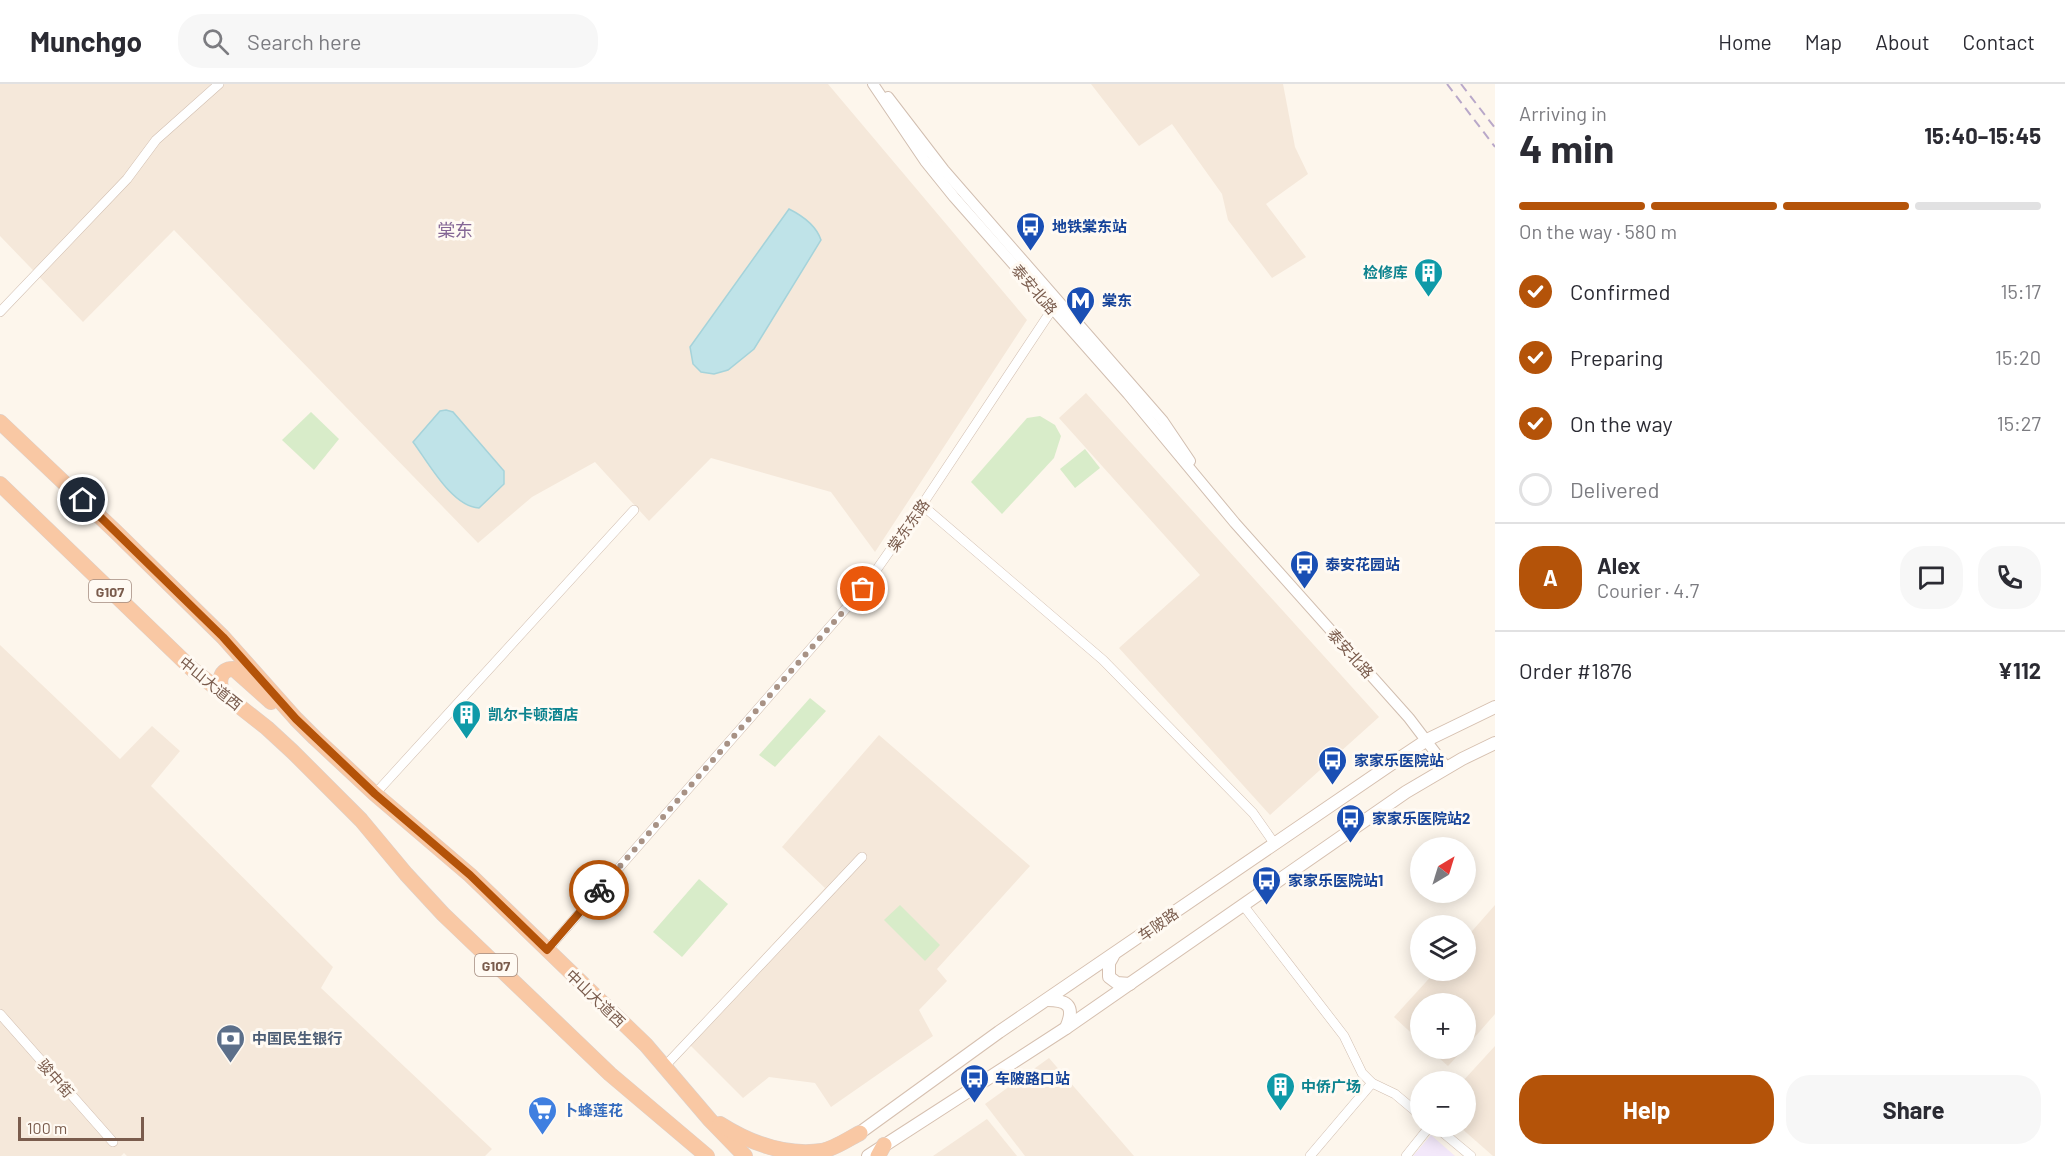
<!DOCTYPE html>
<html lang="en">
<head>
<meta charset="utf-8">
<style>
  body { margin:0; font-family:Barlow,"Noto Sans SC",sans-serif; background:#f7f7f7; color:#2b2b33; height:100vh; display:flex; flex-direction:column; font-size:22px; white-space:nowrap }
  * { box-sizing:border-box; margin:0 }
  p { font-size:20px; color:#7c7c81 }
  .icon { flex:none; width:33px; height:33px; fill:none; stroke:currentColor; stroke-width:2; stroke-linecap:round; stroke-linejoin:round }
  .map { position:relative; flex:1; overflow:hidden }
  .drawer { display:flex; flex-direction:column; background:#fff; width:570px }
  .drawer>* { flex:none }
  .needle { width:39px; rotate:38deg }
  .fabs { position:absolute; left:1410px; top:753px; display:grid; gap:12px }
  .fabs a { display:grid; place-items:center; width:66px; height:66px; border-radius:50%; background:#fff; box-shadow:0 3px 15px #0003; font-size:30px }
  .scale { position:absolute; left:18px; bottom:15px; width:126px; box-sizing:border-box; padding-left:6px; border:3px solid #7a5c4d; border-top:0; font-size:16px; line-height:21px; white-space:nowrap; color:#7a5c4d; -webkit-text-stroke:4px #fffaf3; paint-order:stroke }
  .pin { position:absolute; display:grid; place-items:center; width:51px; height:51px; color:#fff; margin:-26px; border:3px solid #fff; border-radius:50%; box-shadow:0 2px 6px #0007 }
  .courier { position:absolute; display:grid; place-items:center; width:60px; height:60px; margin:-30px; border:4px solid #b45309; border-radius:50%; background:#fff; color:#222; box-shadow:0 2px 8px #0007 }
  .headline em { font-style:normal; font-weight:700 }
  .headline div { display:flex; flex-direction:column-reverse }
  .headline { display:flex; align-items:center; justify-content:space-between; height:102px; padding:0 24px }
  h1 { font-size:39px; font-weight:700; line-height:45px }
  .bar { display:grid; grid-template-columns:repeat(4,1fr); gap:9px 6px; align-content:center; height:72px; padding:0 24px }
  .bar i { height:8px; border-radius:4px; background:#e1e1e2 }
  .bar .active { background:#b45309 }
  .bar p { grid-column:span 4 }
  .line { display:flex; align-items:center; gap:15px; padding:0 24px; border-top:2px solid #e1e1e2 }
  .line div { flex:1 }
  .round { display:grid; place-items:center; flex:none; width:63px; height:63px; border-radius:24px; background:#f7f7f7 }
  ol { padding:0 24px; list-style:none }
  li { display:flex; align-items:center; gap:18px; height:66px }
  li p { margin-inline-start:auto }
  li .icon { padding:6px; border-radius:50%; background:#b45309; color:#fff; stroke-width:4 }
  li:last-child { color:#7c7c81 }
  li i { width:33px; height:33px; border:3px solid #e1e1e2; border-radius:50% }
  .action { display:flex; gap:12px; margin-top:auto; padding:12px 24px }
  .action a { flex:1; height:69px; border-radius:24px; background:#b45309; color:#fff; font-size:24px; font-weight:700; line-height:69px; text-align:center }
  .action a+a { background:#f7f7f7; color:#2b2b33 }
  header { display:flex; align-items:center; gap:36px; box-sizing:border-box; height:84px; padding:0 30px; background:#fff; border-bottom:2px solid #e1e1e2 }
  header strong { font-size:28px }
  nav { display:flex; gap:33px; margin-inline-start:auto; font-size:21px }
  .search { width:420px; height:54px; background:#f7f7f7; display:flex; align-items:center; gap:15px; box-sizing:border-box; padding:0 21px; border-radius:24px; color:#7c7c81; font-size:22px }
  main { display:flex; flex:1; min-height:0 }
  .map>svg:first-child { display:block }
</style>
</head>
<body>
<header>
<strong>Munchgo</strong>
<div class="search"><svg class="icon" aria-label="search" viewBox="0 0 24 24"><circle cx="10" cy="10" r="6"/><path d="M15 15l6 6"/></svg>Search here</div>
<nav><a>Home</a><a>Map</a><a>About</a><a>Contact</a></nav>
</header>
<main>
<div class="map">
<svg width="1495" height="1072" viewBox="0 0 1495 1072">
  <rect width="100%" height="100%" fill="#fdf6ec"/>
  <g fill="#f5e8da">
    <polygon points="0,0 828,0 1027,236 875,468 831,408 711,374 649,437 595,378 532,413 478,459 174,146 83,238 0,152"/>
    <polygon points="1091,0 1283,0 1295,63 1308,90 1266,120 1306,173 1272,194 1228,136 1222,110 1172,40 1139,62"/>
    <polygon points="1086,309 1379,633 1270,731 1119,564 1200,491 1059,334"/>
    <polygon points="0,561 120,675 152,642 180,667 151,702 333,883 321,904 492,1065 485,1072 127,1072 124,1069 121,1072 0,1072"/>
    <polygon points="879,651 1030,782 937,885 947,897 919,926 933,952 831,1023 815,999 769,993 743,1014 684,955 825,804 782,763"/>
    <polygon points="1495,821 1495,930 1466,963 1466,920 1420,920 1420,957 1394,933 1436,887 1466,886 1466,854"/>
    <polygon points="1495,962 1495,1072 1493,1072 1460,1043 1466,1042 1466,998 1463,997"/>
    <polygon points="1429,965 1464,965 1448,982"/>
    <polygon points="1049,974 1134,1072 1025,1072 985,1020"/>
    <polygon points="987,1035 1017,1072 933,1072"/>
  </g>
  <polygon fill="#f3e8fa" points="1431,1051 1455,1072 1413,1072"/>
  <g fill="#d8ecc9">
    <polygon points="311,328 339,355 314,386 282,356"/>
    <polygon points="1040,332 1055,341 1061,352 1054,374 1002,430 971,398 1027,334"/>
    <polygon points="1085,365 1100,384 1075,404 1060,385"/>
    <polygon points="810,614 826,627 775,683 759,671"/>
    <polygon points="699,795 728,820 682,873 653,848"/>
    <polygon points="900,821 940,861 925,877 884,836"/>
  </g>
  <g fill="#bfe3e8" stroke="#a5d3da" stroke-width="1.5">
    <path d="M789 125C803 132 816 141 821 156L754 265 728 286 714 290 701 288 693 280 690 263Z"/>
    <path d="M446 326 453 328 504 387V400L479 424C452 423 428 378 413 358L440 327Z"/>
  </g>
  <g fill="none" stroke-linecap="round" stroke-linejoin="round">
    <defs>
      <g id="minor">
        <polyline points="0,228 127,95 156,56 219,0"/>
        <polyline points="922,421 1103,576 1253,729 1274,759"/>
        <polyline points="375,710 634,426"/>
        <polyline points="1243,821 1344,952 1362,989 1372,999 1395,1010 1420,1031"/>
        <polyline points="547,866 863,505 922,421 1055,221"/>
        <polyline points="0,930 113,1058"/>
        <polyline points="665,982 862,773"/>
        <polyline points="1435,1042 1471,1072"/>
        <polyline points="1310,1072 1372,999"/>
        <polyline points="1406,1072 1430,1042"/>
      </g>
      <g id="tertiary">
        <polyline points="873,0 925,77 954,113 1128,310 1235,439 1409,634 1447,684"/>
        <polyline points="888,13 944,86 1163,337 1190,377"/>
      </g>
      <g id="secondary">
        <polyline points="1113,872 1109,879 1109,893 1117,899 1130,900"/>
        <path d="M1047 916C1069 916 1075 923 1066 944"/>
        <polyline points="854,1053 999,948 1403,672 1427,656 1495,623"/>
        <polyline points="868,1072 1066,944 1406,708 1462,675 1495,659"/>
      </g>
      <g id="trunk">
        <polyline points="0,338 116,448 223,553 296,635 315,654 375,710 470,791 646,961 710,1036 745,1072"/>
        <polyline points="0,400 192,585 267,644 293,668 361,736 406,790 443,830 610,990 707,1072"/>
        <path d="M223 610C218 599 219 584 234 585L271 618"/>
        <path d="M720 1040C750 1059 786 1072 822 1067 836 1064 848 1055 860 1049"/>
        <polyline points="878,1072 884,1061"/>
      </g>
    </defs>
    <use href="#minor" stroke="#d1beb0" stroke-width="10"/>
    <use href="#tertiary" stroke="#d1beb0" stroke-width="12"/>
    <use href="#secondary" stroke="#d6c0b0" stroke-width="14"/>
    <use href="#trunk" stroke="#dad1cd" stroke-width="16"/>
    <use href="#minor" stroke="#fff" stroke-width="9"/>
    <use href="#tertiary" stroke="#fff" stroke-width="10"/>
    <use href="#secondary" stroke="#fff" stroke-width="12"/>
    <use href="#trunk" stroke="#f9c8a4" stroke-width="15"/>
    <g stroke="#b9a8c9" stroke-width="2" stroke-dasharray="9 6" stroke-linecap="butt">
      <polyline points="1447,0 1495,63"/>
      <polyline points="1461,0 1495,44"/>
    </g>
  </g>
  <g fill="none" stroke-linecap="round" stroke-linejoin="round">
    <polyline stroke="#a89285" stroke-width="6" stroke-dasharray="0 10.8" points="599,806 863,505"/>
    <polyline stroke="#b45309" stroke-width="8" points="83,416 223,553 296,635 375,710 470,791 547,866 599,806"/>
  </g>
  <defs>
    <symbol id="bus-pin" viewBox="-11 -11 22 30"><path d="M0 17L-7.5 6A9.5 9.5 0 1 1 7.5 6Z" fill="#1a4fb4" stroke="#fffaf3"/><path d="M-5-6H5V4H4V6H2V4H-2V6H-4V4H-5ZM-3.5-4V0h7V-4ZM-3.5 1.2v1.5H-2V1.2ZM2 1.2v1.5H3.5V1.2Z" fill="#fff"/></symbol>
    <symbol id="building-pin" viewBox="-11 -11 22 30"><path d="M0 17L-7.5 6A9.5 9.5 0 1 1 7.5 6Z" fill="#0f9aa8" stroke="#fffaf3"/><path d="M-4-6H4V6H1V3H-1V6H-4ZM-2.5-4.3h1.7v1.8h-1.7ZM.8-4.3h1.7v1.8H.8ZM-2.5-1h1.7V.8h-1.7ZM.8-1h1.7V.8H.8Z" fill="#fff"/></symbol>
    <symbol id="metro-pin" viewBox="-11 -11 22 30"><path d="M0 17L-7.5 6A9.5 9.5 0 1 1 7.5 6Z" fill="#1a4fb4" stroke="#fffaf3"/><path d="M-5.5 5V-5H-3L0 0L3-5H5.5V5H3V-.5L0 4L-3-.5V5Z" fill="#fff"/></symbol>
    <symbol id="bank-pin" viewBox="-11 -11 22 30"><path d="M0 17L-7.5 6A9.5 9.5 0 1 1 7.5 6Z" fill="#5c6f8a" stroke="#fffaf3"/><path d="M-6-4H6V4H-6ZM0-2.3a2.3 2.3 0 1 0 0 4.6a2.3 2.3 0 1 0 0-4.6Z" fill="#fff"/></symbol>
    <symbol id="supermarket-pin" viewBox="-11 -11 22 30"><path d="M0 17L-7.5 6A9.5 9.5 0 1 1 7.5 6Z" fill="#3f7fe0" stroke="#fffaf3"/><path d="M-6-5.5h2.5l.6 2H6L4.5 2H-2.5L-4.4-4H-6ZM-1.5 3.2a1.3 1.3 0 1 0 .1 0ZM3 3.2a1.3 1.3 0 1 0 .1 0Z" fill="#fff"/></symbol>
  </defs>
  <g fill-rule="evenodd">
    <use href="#bus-pin" x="1014" y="126" width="33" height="45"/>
    <use href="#building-pin" x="1412" y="172" width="33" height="45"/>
    <use href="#metro-pin" x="1064" y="200" width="33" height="45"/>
    <use href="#bus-pin" x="1288" y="464" width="33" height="45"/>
    <use href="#building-pin" x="450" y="614" width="33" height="45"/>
    <use href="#bus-pin" x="1316" y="660" width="33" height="45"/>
    <use href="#bus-pin" x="1334" y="718" width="33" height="45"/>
    <use href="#bus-pin" x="1250" y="780" width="33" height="45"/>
    <use href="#bank-pin" x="214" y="938" width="33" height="45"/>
    <use href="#bus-pin" x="958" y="978" width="33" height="45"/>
    <use href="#building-pin" x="1264" y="986" width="33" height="45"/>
    <use href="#supermarket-pin" x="526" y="1010" width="33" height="45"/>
  </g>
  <g text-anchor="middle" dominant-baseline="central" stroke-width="6" stroke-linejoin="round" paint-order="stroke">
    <g fill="#fffaf3" stroke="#a28b7f" stroke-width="1.5">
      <rect x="89" y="496" width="42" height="22" rx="4.5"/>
      <rect x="475" y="870" width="42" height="22" rx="4.5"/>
    </g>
    <g font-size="14" font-weight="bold" fill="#7a5c4d">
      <text x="110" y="507">G107</text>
      <text x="496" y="881">G107</text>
    </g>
    <g font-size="15" font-weight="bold" fill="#164399" stroke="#fffaf3" text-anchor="start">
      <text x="1052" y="142">地铁棠东站</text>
      <text x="1102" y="216">棠东</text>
      <text x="1325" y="480">泰安花园站</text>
      <text x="1354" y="676">家家乐医院站</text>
      <text x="1372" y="734">家家乐医院站2</text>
      <text x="1288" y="796">家家乐医院站1</text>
      <text x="995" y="994">车陂路口站</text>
    </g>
    <g font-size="15" font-weight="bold" fill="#0d838f" stroke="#fffaf3" text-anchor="start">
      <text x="1408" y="188" text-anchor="end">检修库</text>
      <text x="488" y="630">凯尔卡顿酒店</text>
      <text x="1301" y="1002">中侨广场</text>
    </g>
    <g font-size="15" fill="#7a5c4d" stroke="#fffaf3">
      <text transform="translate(1035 205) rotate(49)">泰安北路</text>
      <text transform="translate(908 441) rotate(-55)">棠东东路</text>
      <text transform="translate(1351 569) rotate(48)">泰安北路</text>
      <text transform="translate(211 599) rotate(39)">中山大道西</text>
      <text transform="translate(1158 840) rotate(-35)">车陂路</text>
      <text transform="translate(596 914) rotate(44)">中山大道西</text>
      <text transform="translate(56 994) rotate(49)">骏中街</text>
    </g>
    <g font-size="15" font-weight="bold" fill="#4e5e75" stroke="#fffaf3" text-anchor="start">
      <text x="252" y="954">中国民生银行</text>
    </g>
    <g font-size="15" font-weight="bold" fill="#366cbe" stroke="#fffaf3" text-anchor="start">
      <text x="563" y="1026">卜蜂莲花</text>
    </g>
    <g font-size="18" fill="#846695" stroke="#fffaf3">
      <text x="455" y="146">棠东</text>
    </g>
  </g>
</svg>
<div class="fabs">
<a><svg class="needle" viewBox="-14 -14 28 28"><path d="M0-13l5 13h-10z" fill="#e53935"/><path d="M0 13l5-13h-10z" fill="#7c7c81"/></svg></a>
<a><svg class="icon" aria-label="layers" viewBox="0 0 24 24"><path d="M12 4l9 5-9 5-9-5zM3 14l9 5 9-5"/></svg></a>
<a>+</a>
<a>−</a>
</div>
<div class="scale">100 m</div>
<div class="pin" style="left:863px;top:505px;background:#ea580c"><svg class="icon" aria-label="bag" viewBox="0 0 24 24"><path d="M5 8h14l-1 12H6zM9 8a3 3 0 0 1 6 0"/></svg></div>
<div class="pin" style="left:83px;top:416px;background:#1f2937"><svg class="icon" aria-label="home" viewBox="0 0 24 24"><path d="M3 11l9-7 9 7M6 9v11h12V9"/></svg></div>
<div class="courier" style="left:599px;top:806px"><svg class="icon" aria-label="bike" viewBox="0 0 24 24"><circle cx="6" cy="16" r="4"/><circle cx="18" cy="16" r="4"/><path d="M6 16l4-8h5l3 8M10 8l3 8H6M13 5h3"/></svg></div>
</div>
<section class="drawer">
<div class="headline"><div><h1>4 min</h1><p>Arriving in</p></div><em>15:40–15:45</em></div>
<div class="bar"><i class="active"></i><i class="active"></i><i class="active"></i><i></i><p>On the way · 580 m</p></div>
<ol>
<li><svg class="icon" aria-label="check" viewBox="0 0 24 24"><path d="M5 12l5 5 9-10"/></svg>Confirmed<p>15:17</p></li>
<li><svg class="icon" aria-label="check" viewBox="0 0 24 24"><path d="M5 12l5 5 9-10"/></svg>Preparing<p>15:20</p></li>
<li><svg class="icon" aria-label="check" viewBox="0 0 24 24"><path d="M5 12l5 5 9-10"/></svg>On the way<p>15:27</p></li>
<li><i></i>Delivered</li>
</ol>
<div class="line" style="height:108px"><b class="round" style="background:#b45309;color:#fff">A</b><div><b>Alex</b><p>Courier · 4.7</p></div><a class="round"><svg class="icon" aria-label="chat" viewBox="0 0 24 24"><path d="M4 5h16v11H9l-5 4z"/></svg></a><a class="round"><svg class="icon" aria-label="phone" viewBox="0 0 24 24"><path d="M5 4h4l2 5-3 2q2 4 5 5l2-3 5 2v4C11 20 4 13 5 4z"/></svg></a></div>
<div class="line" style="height:78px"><div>Order #1876</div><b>¥112</b></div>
<div class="action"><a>Help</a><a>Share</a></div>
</section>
</main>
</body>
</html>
